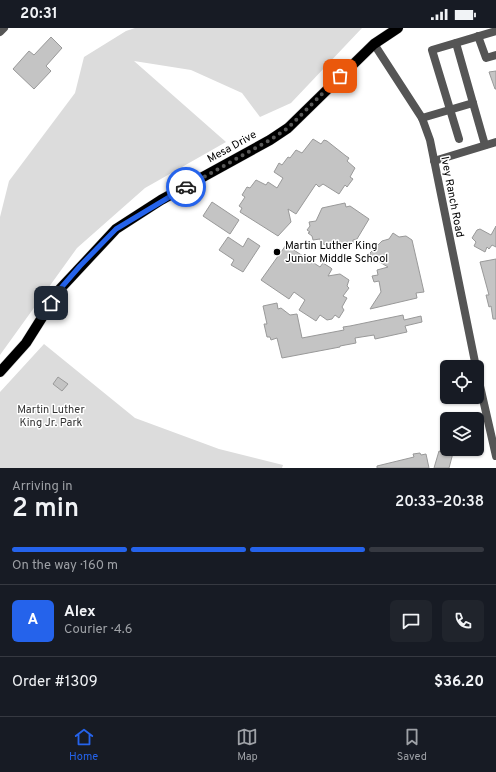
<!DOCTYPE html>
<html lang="en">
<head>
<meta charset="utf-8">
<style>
  body { margin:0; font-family:Overpass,sans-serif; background:#20242c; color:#f1f3f6; height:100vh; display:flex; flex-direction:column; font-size:15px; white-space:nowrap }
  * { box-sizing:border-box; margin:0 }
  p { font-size:13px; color:#9ea1a6 }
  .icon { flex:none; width:22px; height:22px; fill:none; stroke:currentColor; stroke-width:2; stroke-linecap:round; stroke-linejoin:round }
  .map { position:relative; height:440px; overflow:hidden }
  .details { display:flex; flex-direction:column; background:#171b24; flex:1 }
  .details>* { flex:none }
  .fabs { position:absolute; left:440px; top:332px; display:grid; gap:8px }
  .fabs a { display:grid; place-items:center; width:44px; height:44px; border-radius:6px; background:#171b24; box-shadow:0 1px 3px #0004; font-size:20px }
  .pin { position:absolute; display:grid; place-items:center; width:34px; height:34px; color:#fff; margin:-17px; border-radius:8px; box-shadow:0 2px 6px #0006 }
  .courier { position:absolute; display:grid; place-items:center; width:40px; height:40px; margin:-20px; border:3px solid #2563eb; border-radius:50%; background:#fff; color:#222; box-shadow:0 1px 5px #0007 }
  .head em { font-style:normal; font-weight:600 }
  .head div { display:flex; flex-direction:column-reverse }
  .head { display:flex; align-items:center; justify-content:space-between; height:68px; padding:0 12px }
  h1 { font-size:26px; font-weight:600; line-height:30px }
  .bar { display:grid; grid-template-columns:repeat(4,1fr); gap:6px 4px; align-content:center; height:48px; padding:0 12px }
  .bar i { height:5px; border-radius:3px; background:#363941 }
  .bar .selected { background:#2563eb }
  .bar p { grid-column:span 4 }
  .line { display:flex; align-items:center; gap:10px; padding:0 12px; border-top:1px solid #363941 }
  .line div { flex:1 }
  .round { display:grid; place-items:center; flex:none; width:42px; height:42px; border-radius:6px; background:#20242c }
  .status { display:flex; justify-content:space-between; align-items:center; height:28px; padding:0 20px; background:#171b24; direction:ltr }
  .status svg { height:11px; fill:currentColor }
  .tab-bar { display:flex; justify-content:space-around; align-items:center; height:56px; border-top:1px solid #363941; background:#171b24; font-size:11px; color:#9ea1a6 }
  .tab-bar a { display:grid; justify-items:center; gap:2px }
  .tab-bar .selected { color:#2563eb }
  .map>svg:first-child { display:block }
</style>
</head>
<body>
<div class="status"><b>20:31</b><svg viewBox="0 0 49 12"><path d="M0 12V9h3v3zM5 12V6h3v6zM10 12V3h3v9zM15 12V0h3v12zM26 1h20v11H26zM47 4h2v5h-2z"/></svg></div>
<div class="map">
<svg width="496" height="440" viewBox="0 0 496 440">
  <rect width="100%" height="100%" fill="#fff"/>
  <g fill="#dcdcdc">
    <polygon points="135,0 362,0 291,75 260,89 242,65 191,42 134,33 226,114 145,160 77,220 0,327 0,189 9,153 75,65 84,29 126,3"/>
    <polygon points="44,316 135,390 219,421 283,437 282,440 0,440 0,364"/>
  </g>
  <g fill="#c4c4c4" stroke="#999">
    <polygon points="51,9 62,20 46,38 51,43 34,61 13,41 29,23 34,27"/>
    <polygon points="496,43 496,61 495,61 489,44"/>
    <polygon points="313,111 321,116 324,112 327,113 346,128 349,130 347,133 355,140 350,149 353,151 347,159 345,157 339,166 323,156 319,159 316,156 296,186 288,181 291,194 278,208 240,184 242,180 239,178 245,169 242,167 247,159 250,160 256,152 266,157 268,154 277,160 283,150 274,144 279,135 282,137 288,129 290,130 296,122 302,125"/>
    <polygon points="212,174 239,192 230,206 203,188"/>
    <polygon points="345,175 346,179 350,178 369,191 357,211 353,212 353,215 332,221 320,214 320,211 313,212 312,208 308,205 310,204 307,202 310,198 309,194 316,193 322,180"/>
    <polygon points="496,198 496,219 492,217 489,221 487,219 485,224 474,218 476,214 472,210 477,202 480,201 491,207"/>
    <polygon points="393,205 399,209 406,208 412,212 424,264 416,265 417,270 370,281 381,264 379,253 374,254 372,248 378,247 377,242 388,239 371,229 370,225 382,213 389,211"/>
    <polygon points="228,209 243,219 248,210 260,218 243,244 231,237 234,232 219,222"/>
    <polygon points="286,217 320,239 323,235 331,240 332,241 328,248 340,246 349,252 347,258 349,260 343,268 347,270 342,279 344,282 339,290 335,287 332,291 327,292 320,287 316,293 313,291 299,282 305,272 294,264 289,271 261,252"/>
    <polygon points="496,231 496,291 493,291 491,278 489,279 486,267 489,267 480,234"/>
    <polygon points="277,275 278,281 281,280 290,287 297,286 302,310 344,302 343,299 350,298 403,287 404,292 421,288 422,294 405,298 407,304 375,311 374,307 355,310 356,315 340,318 340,319 282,330 277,310 271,312 270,309 267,309 264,296 267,296 263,278"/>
    <polygon points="58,349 68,356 62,363 53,356"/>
    <polygon points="442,422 453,425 449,440 434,440 439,423 442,424"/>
    <polygon points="420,425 421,427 426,426 429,440 377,440 377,438 414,429 413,426"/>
  </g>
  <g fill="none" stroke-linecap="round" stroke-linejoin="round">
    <defs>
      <polyline id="major" points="0,344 26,315 60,261 116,201 161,172 270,112 288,100 374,16 398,0"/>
    </defs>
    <use href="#major" stroke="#dbdbdb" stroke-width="11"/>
    <g stroke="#555" stroke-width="8">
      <polyline points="0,4 4,0"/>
      <polyline points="478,8 486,30 496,27"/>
      <polyline points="456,15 473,75"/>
      <polyline points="374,16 422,90 430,112 476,339"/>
      <polyline points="422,90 473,75 485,117"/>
      <polyline points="459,111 432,22 496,3"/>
      <polyline points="434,133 496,114"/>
      <polyline points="477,345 496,428"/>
    </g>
    <use href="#major" stroke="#000" stroke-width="10"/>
  </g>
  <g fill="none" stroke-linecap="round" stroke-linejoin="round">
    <polyline stroke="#595959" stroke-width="4" stroke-dasharray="0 7.2" points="186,159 270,112 288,100 340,48"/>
    <polyline stroke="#2563eb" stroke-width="5" points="51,275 60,261 80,238 116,201 186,159"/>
  </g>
  <circle fill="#000" stroke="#fff" stroke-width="1.5" cx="277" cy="224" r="4"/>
  <g text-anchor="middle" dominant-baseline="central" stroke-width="3" stroke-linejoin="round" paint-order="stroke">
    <g font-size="11" fill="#000" stroke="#fff">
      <text transform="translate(232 119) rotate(-29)">Mesa Drive</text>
      <text transform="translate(452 169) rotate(79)">Ivey Ranch Road</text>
    </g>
    <g font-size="11" fill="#000" stroke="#fff" text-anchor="start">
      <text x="285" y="218">Martin Luther King<tspan x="285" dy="13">Junior Middle School</tspan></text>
    </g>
    <g font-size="11" fill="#333" stroke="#fff">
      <text x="51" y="382">Martin Luther<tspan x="51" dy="13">King Jr. Park</tspan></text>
    </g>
  </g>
</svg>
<div class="fabs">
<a><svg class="icon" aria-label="locate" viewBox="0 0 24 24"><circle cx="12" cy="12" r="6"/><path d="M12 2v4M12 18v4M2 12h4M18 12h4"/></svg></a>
<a><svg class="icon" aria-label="layers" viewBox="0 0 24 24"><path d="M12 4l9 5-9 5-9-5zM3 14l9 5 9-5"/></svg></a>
</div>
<div class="pin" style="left:340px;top:48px;background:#ea580c"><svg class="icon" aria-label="bag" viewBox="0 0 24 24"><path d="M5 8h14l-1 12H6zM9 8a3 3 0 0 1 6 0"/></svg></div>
<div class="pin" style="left:51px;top:275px;background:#1f2937"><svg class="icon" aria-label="home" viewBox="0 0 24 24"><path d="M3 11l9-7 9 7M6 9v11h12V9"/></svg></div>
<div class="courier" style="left:186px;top:159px"><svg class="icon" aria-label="car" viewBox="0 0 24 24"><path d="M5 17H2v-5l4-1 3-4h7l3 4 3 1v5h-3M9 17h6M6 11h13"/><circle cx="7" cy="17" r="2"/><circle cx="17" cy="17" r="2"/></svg></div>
</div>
<section class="details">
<div class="head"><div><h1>2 min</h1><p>Arriving in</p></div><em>20:33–20:38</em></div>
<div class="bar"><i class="selected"></i><i class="selected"></i><i class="selected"></i><i></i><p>On the way · 160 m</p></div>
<div class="line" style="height:72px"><b class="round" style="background:#2563eb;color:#fff">A</b><div><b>Alex</b><p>Courier · 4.6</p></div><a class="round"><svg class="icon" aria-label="chat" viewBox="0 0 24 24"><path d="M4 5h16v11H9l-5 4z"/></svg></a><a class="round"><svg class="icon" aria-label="phone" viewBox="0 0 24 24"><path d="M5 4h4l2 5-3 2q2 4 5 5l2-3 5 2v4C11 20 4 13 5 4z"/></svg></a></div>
<div class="line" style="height:52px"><div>Order #1309</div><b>$36.20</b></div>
</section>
<nav class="tab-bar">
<a class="selected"><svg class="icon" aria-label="home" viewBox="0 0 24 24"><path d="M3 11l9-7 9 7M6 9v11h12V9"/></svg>Home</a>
<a><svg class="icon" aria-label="map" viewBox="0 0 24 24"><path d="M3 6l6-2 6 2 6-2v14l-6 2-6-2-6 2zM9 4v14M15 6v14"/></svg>Map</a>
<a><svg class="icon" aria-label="saved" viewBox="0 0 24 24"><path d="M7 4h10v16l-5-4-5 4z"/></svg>Saved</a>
</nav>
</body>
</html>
